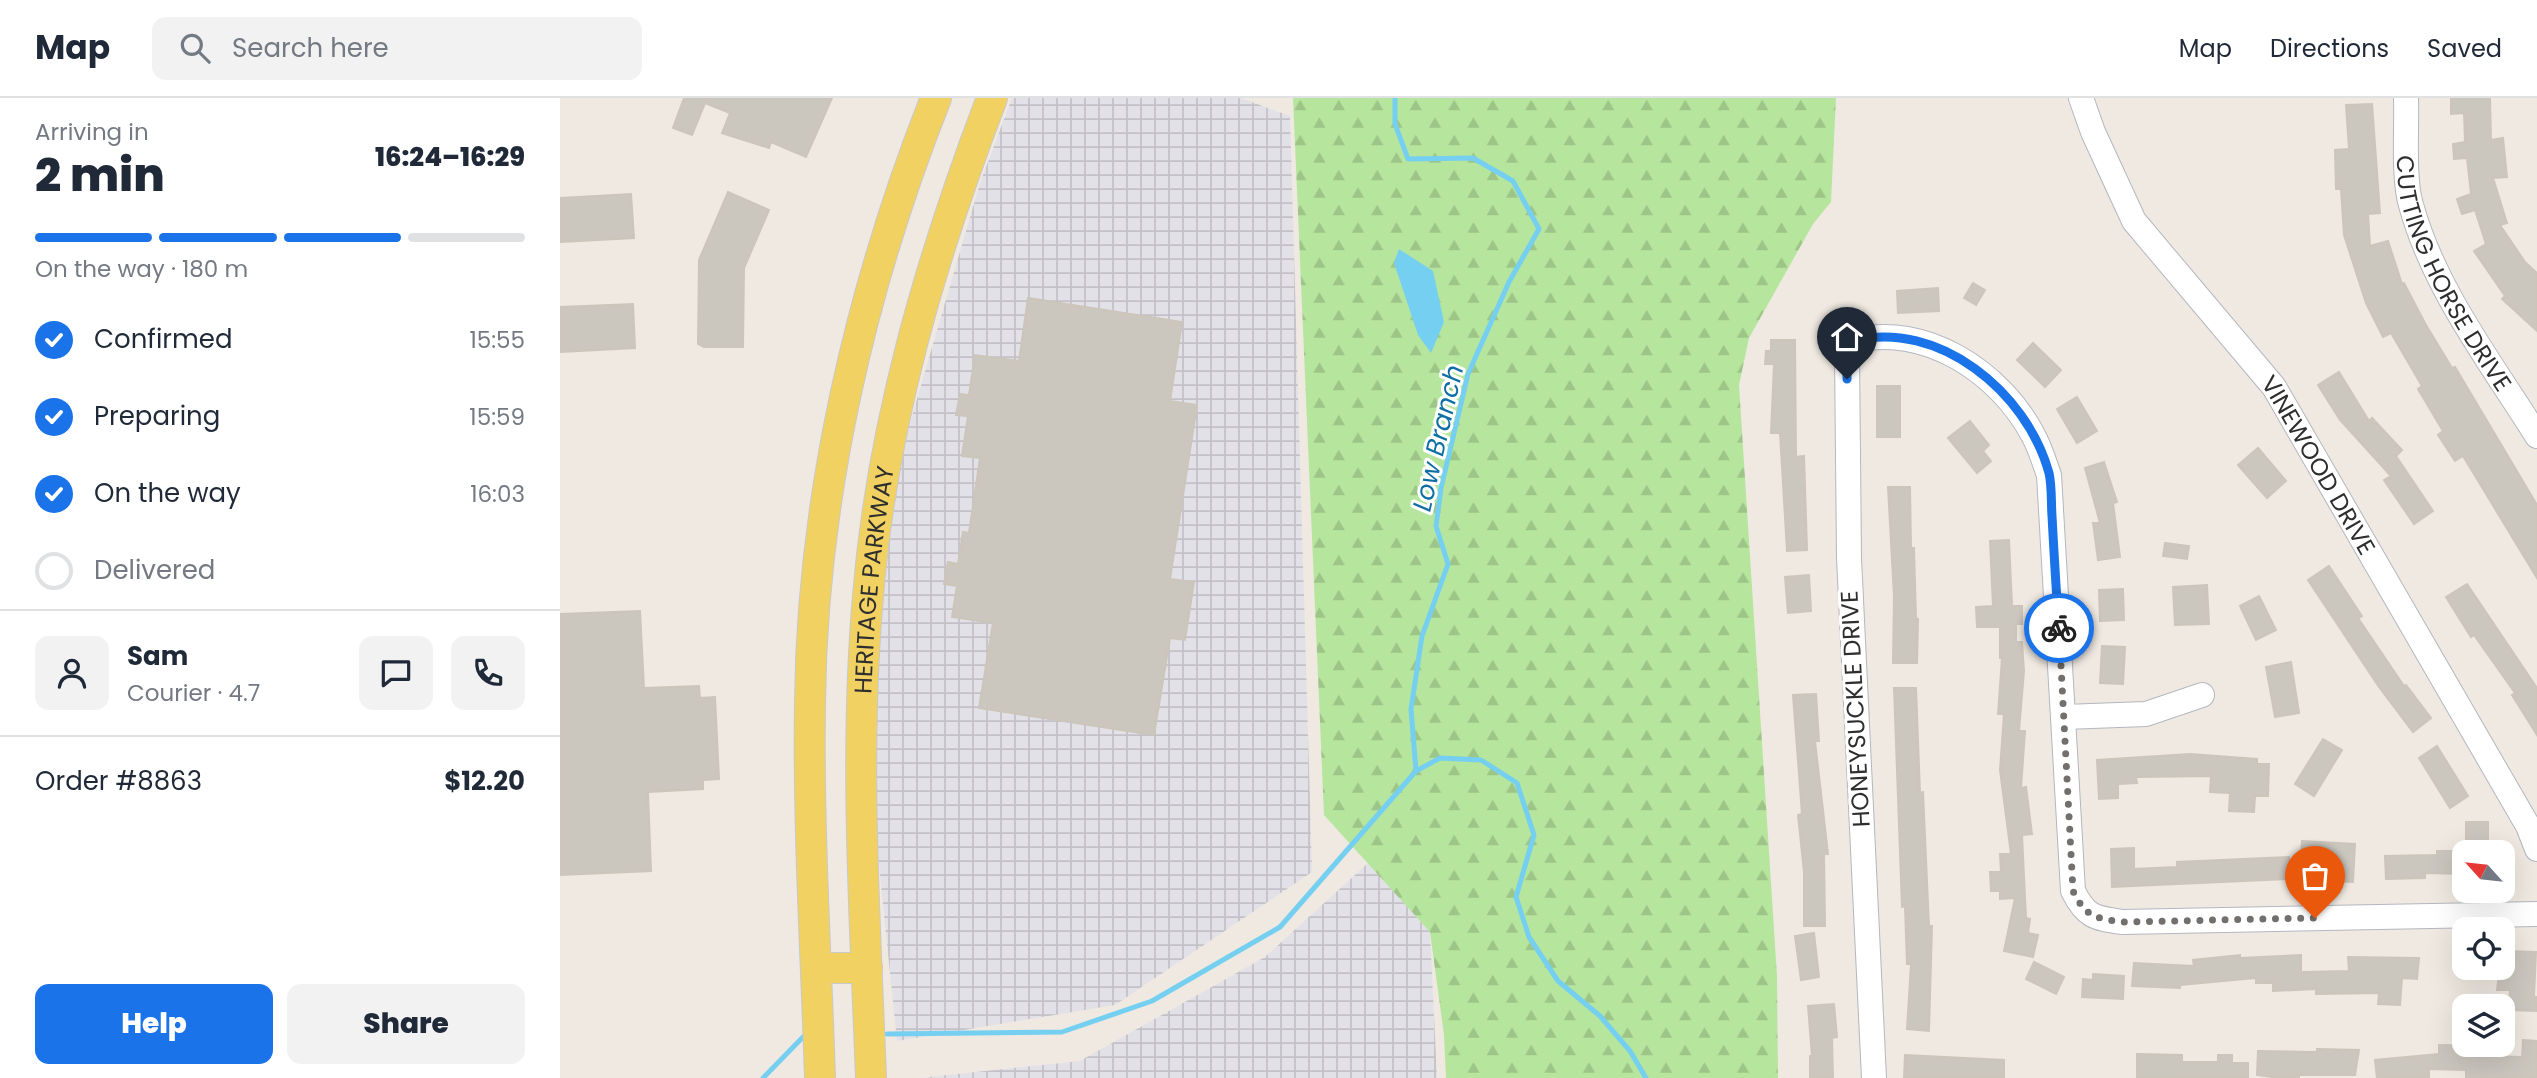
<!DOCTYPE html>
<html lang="en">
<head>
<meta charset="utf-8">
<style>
  body { margin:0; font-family:Poppins,sans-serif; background:#f2f2f3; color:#1f2937; height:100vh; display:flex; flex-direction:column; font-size:26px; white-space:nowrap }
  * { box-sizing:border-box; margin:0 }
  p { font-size:23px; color:#747a83 }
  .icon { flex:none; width:38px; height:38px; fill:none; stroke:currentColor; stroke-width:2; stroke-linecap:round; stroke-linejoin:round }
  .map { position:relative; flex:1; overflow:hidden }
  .details { display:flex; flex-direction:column; background:#fff; width:560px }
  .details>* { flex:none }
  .needle { width:46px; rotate:297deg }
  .buttons { position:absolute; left:1892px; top:742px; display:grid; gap:14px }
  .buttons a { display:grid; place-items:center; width:63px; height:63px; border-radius:14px; background:#fff; box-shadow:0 7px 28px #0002; font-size:35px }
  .pin { position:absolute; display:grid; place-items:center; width:60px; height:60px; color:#fff; margin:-72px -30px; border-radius:50% 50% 50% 0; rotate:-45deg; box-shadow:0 0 7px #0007 }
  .pin .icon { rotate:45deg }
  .courier { position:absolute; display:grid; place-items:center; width:70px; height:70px; margin:-35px; border:5px solid #1a73e8; border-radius:50%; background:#fff; color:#222; box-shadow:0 2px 9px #0007 }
  .summary em { font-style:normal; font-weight:800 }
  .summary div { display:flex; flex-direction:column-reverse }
  .summary { display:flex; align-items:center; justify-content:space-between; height:119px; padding:0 35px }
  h1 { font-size:46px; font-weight:800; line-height:52px }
  .bar { display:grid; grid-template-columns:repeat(4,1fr); gap:10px 7px; align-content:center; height:84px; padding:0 35px }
  .bar i { height:9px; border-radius:5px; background:#e0e1e3 }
  .bar .selected { background:#1a73e8 }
  .bar p { grid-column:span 4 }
  .line { display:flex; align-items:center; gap:18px; padding:0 35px; border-top:2px solid #e0e1e3 }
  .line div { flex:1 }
  .round { display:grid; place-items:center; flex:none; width:74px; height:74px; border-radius:14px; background:#f2f2f3 }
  ol { padding:0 35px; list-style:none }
  li { display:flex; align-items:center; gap:21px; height:77px }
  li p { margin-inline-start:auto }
  li .icon { padding:7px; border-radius:50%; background:#1a73e8; color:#fff; stroke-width:4 }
  li:last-child { color:#747a83 }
  li i { width:38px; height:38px; border:4px solid #e0e1e3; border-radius:50% }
  .button { display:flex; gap:14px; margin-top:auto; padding:14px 35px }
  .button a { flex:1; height:80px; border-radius:14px; background:#1a73e8; color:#fff; font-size:28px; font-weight:800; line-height:80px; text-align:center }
  .button a+a { background:#f2f2f3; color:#1f2937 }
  header { display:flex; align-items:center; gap:42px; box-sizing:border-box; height:98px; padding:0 35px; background:#fff; border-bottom:2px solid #e0e1e3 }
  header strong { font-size:33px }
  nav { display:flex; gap:38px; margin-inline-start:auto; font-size:24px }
  .search { width:490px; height:63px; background:#f2f2f3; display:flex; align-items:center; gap:18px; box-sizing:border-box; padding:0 24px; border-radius:14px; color:#747a83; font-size:26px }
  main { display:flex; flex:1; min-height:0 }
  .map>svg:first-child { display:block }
</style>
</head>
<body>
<header>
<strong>Map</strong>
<div class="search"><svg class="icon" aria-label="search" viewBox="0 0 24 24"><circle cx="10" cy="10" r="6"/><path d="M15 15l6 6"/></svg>Search here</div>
<nav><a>Map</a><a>Directions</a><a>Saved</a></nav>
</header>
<main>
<section class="details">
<div class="summary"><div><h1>2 min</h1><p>Arriving in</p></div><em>16:24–16:29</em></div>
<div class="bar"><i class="selected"></i><i class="selected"></i><i class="selected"></i><i></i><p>On the way · 180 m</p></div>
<ol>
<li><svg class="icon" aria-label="check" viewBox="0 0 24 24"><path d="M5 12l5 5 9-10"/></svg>Confirmed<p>15:55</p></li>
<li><svg class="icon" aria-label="check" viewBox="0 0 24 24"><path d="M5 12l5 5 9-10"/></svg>Preparing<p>15:59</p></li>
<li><svg class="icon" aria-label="check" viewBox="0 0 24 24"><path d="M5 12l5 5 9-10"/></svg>On the way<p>16:03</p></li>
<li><i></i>Delivered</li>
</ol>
<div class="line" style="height:126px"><a class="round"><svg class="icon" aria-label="person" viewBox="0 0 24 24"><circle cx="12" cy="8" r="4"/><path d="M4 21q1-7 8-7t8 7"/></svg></a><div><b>Sam</b><p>Courier · 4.7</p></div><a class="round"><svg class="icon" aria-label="chat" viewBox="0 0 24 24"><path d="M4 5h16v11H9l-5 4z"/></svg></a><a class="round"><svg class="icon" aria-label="phone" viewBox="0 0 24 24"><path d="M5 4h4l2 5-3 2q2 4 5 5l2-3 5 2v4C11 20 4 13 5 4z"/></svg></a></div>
<div class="line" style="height:91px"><div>Order #8863</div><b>$12.20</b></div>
<div class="button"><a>Help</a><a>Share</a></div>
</section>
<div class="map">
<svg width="1977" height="980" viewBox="0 0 1977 980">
  <defs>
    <pattern id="industrial-grid" width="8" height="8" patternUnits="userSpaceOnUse" patternTransform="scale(1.75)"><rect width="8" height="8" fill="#e3e1e8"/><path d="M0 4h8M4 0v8" fill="none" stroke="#c3c1c7"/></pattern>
    <pattern id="forest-firs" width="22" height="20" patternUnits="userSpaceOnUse" patternTransform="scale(1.75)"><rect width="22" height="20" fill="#b6e59e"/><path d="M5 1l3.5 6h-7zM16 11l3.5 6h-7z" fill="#9dc588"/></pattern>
  </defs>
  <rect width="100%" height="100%" fill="#efe9e1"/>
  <g fill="url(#industrial-grid)">
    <polygon points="452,0 681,0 730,18 752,774 555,907 337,943 309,669 329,397 420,85"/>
    <polygon points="808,765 870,834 877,980 360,980 520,963 705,859"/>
  </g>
  <polygon fill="url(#forest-firs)" points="733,0 1276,0 1271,104 1253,126 1189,240 1179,287 1217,878 1218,980 886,980 884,937 870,834 764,717"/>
  <polygon fill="#75cff0" points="839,151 873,173 884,224 871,255 858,237 834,165"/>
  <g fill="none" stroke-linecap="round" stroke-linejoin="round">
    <g stroke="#75cff0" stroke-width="5">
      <polyline points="835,0 835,26 848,61 913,60 953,83 979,131 949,184 908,276 881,390 876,428 888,466 862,538 851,611 856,673 880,660 921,662 957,685 974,737 956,799 969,839 998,883 1040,918 1070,953 1086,980"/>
      <polyline points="327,936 502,934 592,903 720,829 856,673"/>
      <polyline points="203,980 244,938"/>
    </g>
  </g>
  <g fill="#cbc7bf" stroke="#cbc5ba" stroke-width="2">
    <polygon points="124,0 272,0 246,59 211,44 209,50 162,35 170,15 145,5 132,37 113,30"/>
    <polygon points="1891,0 1930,0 1931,42 1943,40 1947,79 1933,80 1947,125 1940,127 1965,164 1977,175 1977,233 1942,201 1945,198 1914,153 1926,146 1915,112 1902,116 1897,101 1911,96 1907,60 1894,61 1893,46 1905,44 1904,15 1891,16"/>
    <polygon points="1812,6 1820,115 1808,116 1810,148 1828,143 1842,186 1844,185 1866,227 1892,270 1895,269 1977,407 1977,480 1903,358 1895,363 1878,337 1883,333 1858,291 1862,288 1831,235 1823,239 1806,205 1784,137 1781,91 1776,91 1775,52 1789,51 1786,7"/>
    <polygon points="168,94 209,112 184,170 183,249 144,249 138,246 139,162"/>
    <polygon points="71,96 74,140 0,144 0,100"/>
    <polygon points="1413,185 1425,192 1416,207 1404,200"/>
    <polygon points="1378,190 1379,213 1338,215 1337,193"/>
    <polygon points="468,200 622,224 610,303 637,307 610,481 634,484 625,542 610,540 594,637 419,610 433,525 392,519 397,488 384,486 388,464 398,466 403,434 409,435 420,360 402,358 408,318 396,317 400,296 409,297 415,257 459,263"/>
    <polygon points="73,206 75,250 0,254 0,209"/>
    <polygon points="1211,242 1235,242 1236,359 1244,358 1247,452 1227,453 1220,335 1211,335 1214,266 1205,266 1206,253 1211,253"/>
    <polygon points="1473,245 1501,272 1485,289 1457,262"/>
    <polygon points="1779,274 1809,323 1812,320 1842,352 1836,358 1873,413 1854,426 1824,382 1831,378 1780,322 1758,287"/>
    <rect x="1317" y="288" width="23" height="51"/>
    <polygon points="1517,299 1537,333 1517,345 1497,311"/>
    <polygon points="1410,323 1429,347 1423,353 1431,363 1417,375 1388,340"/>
    <polygon points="1698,350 1726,383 1707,400 1678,367"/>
    <polygon points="1544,364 1557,404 1553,405 1560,459 1538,462 1533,425 1540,425 1525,370"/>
    <polygon points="1328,389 1350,389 1351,450 1354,450 1356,521 1358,521 1357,565 1333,565 1334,498"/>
    <polygon points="1449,442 1452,508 1462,508 1462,526 1456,526 1456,544 1462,544 1464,573 1459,633 1465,633 1461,690 1466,689 1472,736 1462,737 1466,820 1470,821 1468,835 1478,837 1473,859 1444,853 1455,800 1440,801 1440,793 1431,793 1430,774 1441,774 1440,756 1451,756 1440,672 1444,616 1438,616 1442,560 1440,560 1440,529 1417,529 1416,509 1433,508 1430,443"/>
    <polygon points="1605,445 1629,448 1627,461 1603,458"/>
    <polygon points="1769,468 1802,518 1798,520 1844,588 1846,587 1871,620 1853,634 1819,589 1748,482"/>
    <polygon points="1249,477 1251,513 1228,515 1225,479"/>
    <polygon points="1907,486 1977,590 1977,637 1952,597 1955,595 1914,537 1911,539 1886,499"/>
    <polygon points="1647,487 1649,526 1615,527 1613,489"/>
    <polygon points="1563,491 1564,522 1540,523 1539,492"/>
    <polygon points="1699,498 1716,532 1696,542 1680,508"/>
    <polygon points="80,513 84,590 139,588 140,600 155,599 159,681 143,682 143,691 88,694 91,773 0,777 0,516"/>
    <polygon points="1542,548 1565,549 1563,586 1540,585"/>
    <polygon points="1731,564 1739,615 1715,619 1706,569"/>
    <polygon points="1334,590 1356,590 1360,695 1363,694 1369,828 1372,828 1369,933 1347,931 1351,866 1347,866 1345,808 1342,809"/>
    <polygon points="1256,596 1259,643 1255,643 1268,756 1264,756 1265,828 1244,828 1244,774 1238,717 1242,716 1233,597"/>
    <polygon points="1763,641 1782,652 1754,698 1735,686"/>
    <polygon points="1877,648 1908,698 1890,710 1859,660"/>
    <polygon points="1630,656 1697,661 1697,666 1709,666 1708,698 1695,698 1694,714 1669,713 1670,695 1650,694 1651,678 1576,679 1577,685 1558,686 1558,700 1539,701 1537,662"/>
    <rect x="1906" y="724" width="22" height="30"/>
    <polygon points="1742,743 1795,746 1793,784 1773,783 1774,771 1740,769"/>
    <polygon points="1574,750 1574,771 1617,769 1617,764 1729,759 1730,781 1552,789 1551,751"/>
    <polygon points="1877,753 1904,753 1904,776 1865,775 1865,780 1826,781 1825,758 1877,757"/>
    <polygon points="1254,835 1259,879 1241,882 1235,838"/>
    <polygon points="1942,853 1976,854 1974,899 1977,899 1977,913 1949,912 1950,892 1937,892"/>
    <polygon points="1680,857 1680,860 1741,857 1741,874 1789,873 1788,859 1859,860 1857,881 1842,880 1840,907 1818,906 1819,895 1756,896 1756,891 1713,893 1713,885 1696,885 1696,880 1620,887 1620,890 1572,888 1574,865 1634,868 1633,862"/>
    <polygon points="1474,864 1504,879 1496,896 1466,881"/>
    <polygon points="1533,876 1564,878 1563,901 1522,899 1523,881 1533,882"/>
    <polygon points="1274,906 1277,939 1272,940 1273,980 1250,980 1250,958 1252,958 1248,908"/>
    <polygon points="1963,942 1977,943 1977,980 1906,980 1906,972 1869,971 1869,980 1817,980 1815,962 1879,956 1879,947 1927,948 1926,958 1962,959"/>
    <polygon points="1757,951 1799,952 1795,977 1739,977 1739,980 1719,980 1697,977 1698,953 1757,954"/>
    <polygon points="1577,956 1622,957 1622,964 1658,964 1658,957 1672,957 1672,965 1688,965 1688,980 1577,979"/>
    <polygon points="1345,957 1444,962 1444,980 1344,980"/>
  </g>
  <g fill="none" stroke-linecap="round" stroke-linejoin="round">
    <defs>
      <g id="minor">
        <path id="s1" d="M1521 0 1533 34 1574 123 1714 289 1968 728 1977 751"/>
        <path id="s2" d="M1846 0C1847 30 1843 81 1851 107 1874 191 1932 266 1977 338"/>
        <polyline points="1504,619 1586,616 1642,597"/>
        <path d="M1314 980 1289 460 1287 256 1293 243C1364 224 1440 274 1473 337 1480 349 1484 364 1489 377L1513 793C1526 819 1534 820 1562 824L1977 816"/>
      </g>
      <g id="major">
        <polyline points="257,870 307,870"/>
        <path d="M260 980C256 855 248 729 250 604 252 400 301 189 376 0"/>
        <path id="s3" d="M311 980C305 819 294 658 308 498 322 326 371 160 432 0"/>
      </g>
    </defs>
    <use href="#minor" stroke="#b4b7c1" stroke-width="26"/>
    <use href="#major" stroke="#c9c9c9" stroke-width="32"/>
    <use href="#minor" stroke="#fff" stroke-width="24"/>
    <use href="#major" stroke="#f2d163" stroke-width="30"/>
  </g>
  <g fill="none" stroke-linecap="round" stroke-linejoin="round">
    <path stroke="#726f6d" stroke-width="7" stroke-dasharray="0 12.6" d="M1499 530 1513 793C1526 819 1534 820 1562 824L1755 820"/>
    <path stroke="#1a73e8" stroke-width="9" d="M1287 281V256L1293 243C1378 221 1467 294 1489 375 1492 388 1491 404 1492 418 1494 455 1496 492 1499 530"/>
  </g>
  <g text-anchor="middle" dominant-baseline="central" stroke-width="6" stroke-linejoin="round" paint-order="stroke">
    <g font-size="24" fill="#2e2e2e" stroke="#fff">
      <text stroke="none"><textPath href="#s2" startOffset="186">CUTTING HORSE DRIVE</textPath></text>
      <text stroke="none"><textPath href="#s1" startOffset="441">VINEWOOD DRIVE</textPath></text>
      <text stroke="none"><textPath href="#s3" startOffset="499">HERITAGE PARKWAY</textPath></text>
      <text transform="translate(1295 611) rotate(-93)">HONEYSUCKLE DRIVE</text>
    </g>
    <g font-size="26" font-style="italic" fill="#0d6fa3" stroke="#fff">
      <text transform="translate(878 340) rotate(-77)">Low Branch</text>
    </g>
  </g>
</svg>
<div class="buttons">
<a><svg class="needle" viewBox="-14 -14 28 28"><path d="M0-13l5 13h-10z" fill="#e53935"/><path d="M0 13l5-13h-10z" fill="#747a83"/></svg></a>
<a><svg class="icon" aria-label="locate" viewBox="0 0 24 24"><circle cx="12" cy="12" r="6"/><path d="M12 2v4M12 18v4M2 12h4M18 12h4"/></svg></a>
<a><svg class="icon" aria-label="layers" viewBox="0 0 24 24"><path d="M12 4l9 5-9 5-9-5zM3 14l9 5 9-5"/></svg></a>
</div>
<div class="pin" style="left:1755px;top:820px;background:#ea580c"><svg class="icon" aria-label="bag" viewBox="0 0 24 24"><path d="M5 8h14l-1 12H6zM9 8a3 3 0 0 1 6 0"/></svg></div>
<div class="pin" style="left:1287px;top:281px;background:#1f2937"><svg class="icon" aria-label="home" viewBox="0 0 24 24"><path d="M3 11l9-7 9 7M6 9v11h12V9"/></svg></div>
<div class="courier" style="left:1499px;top:530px"><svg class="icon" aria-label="bike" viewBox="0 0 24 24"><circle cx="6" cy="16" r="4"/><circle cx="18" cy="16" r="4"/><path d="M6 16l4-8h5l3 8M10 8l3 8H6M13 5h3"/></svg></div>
</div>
</main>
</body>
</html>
